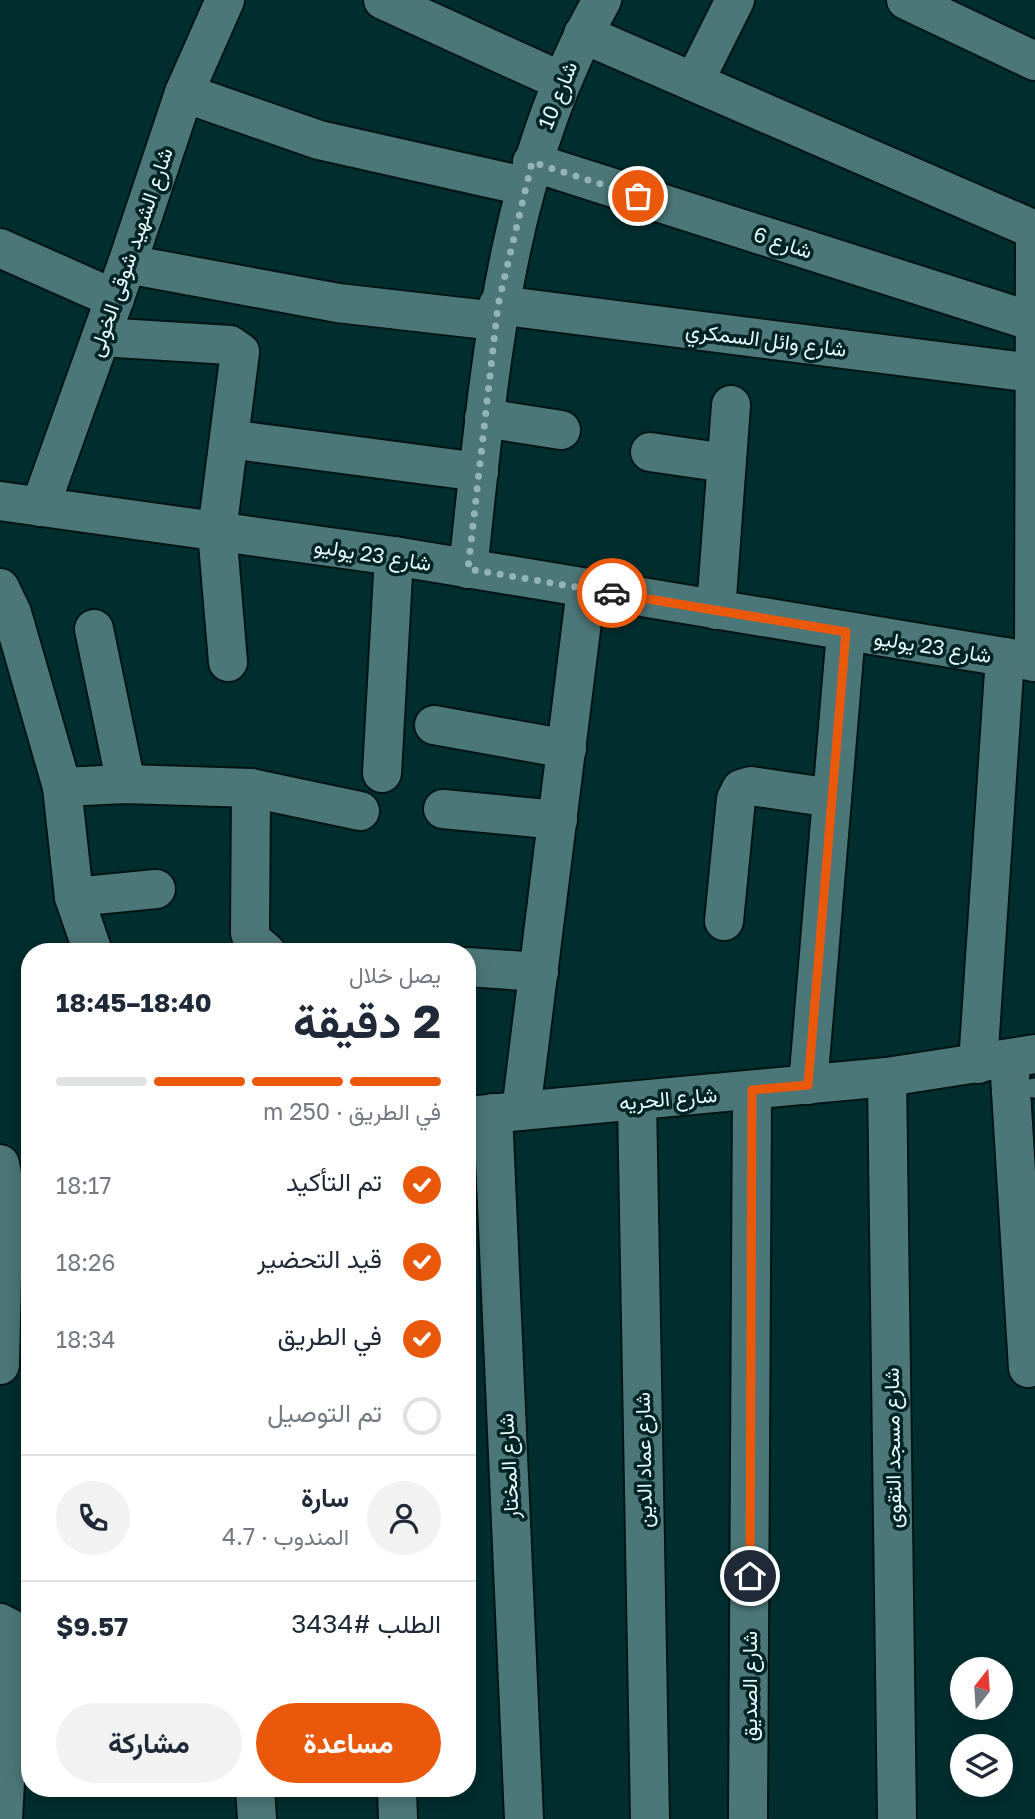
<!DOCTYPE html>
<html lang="ar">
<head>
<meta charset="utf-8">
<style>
  body { margin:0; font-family:"Golos Text",Vazirmatn,sans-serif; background:#f2f2f3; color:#1f2937; direction:rtl; height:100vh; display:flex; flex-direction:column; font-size:26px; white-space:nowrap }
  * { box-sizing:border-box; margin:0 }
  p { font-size:23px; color:#747a83 }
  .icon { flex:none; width:38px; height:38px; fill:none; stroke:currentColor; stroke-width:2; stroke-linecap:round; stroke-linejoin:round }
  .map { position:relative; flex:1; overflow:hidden; direction:ltr }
  .details { position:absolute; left:21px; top:943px; width:455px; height:854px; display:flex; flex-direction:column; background:#fff; border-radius:28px; box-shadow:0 4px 18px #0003; direction:rtl }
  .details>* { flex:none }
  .needle { width:46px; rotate:17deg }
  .controls { position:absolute; left:950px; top:1657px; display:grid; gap:14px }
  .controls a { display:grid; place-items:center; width:63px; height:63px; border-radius:50%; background:#fff; box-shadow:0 4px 18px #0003; font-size:35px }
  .pin { position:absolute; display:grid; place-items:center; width:60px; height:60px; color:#fff; margin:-30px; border:4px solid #fff; border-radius:50%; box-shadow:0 2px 7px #0007 }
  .courier { position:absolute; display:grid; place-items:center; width:70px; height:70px; margin:-35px; border:5px solid #ea580c; border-radius:50%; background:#fff; color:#222; box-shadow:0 2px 9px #0007 }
  .headline em { font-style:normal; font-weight:700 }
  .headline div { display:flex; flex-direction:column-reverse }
  .headline { display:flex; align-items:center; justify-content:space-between; height:119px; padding:0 35px }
  h1 { font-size:46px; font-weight:700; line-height:52px }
  .bar { display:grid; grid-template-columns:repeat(4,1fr); gap:10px 7px; align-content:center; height:84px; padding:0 35px }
  .bar i { height:9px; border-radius:5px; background:#e0e1e3 }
  .bar .on { background:#ea580c }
  .bar p { grid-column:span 4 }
  .line { display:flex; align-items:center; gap:18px; padding:0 35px; border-top:2px solid #e0e1e3 }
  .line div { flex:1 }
  .round { display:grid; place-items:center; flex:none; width:74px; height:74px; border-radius:37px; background:#f2f2f3 }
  ol { padding:0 35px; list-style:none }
  li { display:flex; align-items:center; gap:21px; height:77px }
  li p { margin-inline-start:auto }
  li .icon { padding:7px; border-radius:50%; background:#ea580c; color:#fff; stroke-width:4 }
  li:last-child { color:#747a83 }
  li i { width:38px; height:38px; border:4px solid #e0e1e3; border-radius:50% }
  .action { display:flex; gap:14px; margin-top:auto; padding:14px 35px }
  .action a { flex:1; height:80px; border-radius:42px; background:#ea580c; color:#fff; font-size:28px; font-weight:700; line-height:80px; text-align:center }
  .action a+a { background:#f2f2f3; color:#1f2937 }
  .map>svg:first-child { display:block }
</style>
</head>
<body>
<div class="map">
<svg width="1035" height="1819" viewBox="0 0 1035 1819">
  <rect width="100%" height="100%" fill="#002e2f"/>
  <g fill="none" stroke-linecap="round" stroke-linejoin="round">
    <defs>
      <polyline id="service" points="1034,1088 1035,1088"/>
      <g id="minor">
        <polyline points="383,0 561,81"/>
        <polyline points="906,0 1035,61"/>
        <polyline points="583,34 1035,230"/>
        <polyline points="694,82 735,0"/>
        <polyline points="184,93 319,140 524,186"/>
        <polyline points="532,162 1034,322"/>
        <polyline points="0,248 115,299"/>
        <polyline points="127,264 338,303 496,321"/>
        <polyline points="498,305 1033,373"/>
        <polyline points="101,337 230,345 240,352 217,531 228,662"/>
        <polyline points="484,418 561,430"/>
        <polyline points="229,439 479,472"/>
        <polyline points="650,452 726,463"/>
        <polyline points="0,501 394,556 1035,662"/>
        <polyline points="40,507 127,264 184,93 225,0"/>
        <path d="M468 569C490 371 502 177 602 0"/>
        <polyline points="0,588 12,613 62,787 74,897 93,952"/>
        <polyline points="716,610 731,405"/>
        <polyline points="94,629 126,784"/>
        <polyline points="1034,662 1035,244"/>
        <polyline points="434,725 567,749"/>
        <polyline points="382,773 394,556"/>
        <polyline points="62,787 126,784 251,788 360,811"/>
        <polyline points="251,788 250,933 253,941 266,952"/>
        <polyline points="443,809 558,820"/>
        <polyline points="74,897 156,889"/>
        <polyline points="724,921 736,799 741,789 751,786 832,798"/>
        <polyline points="467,967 539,972"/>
        <polyline points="1009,1059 1028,1368"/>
        <polyline points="978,1064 1005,657"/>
        <polyline points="887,1077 897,1819"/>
        <polyline points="808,1085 846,632"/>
        <polyline points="637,1101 650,1819"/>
        <polyline points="521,1111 586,589"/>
        <polyline points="493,1113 524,1819"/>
        <polyline points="467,1116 887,1077 1035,1054"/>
        <polyline points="0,1164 4,1185 0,1365"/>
        <polyline points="0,1623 10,1628 13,1634 3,1819"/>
        <polyline points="255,1788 257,1819"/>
        <polyline points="397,1788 398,1819"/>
        <polyline points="748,1819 752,1090"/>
      </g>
    </defs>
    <use href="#service" stroke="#001414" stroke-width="23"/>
    <use href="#minor" stroke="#001414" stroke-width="42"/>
    <use href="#service" stroke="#4c7778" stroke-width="19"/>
    <use href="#minor" stroke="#4c7778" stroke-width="38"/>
  </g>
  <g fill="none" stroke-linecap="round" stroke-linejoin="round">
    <polyline stroke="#94b3b4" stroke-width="7" stroke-dasharray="0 12.6" points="612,593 468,569 498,305 532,162 638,196"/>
    <polyline stroke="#ea580c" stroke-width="9" points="612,593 846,632 808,1085 752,1090 750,1576"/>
  </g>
  <g text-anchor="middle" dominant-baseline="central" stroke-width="7" stroke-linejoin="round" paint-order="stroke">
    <g font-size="21" fill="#e4fafb" stroke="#012324">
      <text transform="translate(557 95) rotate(-68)">شارع 10</text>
      <text transform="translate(783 242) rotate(18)">شارع 6</text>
      <text transform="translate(130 252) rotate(-71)">شارع الشهيد شوقى الخولى</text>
      <text transform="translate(766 339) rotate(7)">شارع وائل السمكري</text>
      <text transform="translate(373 554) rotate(9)">شارع 23 يوليو</text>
      <text transform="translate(933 646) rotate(9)">شارع 23 يوليو</text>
      <text transform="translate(668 1098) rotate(-5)">شارع الحريه</text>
      <text transform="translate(892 1448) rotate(-91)">شارع مسجد التقوى</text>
      <text transform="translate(643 1460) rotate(-91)">شارع عماد الدين</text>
      <text transform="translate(508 1466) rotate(-93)">شارع المختار</text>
      <text transform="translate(749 1686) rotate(-90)">شارع الصديق</text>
    </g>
  </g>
</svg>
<div class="controls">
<a><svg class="needle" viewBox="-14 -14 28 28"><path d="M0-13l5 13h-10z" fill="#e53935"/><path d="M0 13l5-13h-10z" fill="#747a83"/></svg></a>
<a><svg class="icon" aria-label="layers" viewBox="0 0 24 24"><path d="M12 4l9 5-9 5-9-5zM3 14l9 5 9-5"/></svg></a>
</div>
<div class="pin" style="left:638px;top:196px;background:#ea580c"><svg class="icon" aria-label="bag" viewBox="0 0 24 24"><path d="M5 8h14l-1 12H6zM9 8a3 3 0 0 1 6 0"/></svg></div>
<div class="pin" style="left:750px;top:1576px;background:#1f2937"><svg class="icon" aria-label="home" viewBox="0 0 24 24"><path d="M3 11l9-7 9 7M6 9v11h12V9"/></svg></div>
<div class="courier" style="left:612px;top:593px"><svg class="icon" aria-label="car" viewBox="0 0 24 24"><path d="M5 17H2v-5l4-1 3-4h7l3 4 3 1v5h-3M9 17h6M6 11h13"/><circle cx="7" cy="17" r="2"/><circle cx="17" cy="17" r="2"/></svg></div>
<section class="details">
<div class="headline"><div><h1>2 دقيقة</h1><p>يصل خلال</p></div><em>18:40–18:45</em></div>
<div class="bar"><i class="on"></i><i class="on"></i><i class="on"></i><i></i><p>في الطريق · 250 m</p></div>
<ol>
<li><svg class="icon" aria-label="check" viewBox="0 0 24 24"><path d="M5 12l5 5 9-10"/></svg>تم التأكيد<p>18:17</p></li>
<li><svg class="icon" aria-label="check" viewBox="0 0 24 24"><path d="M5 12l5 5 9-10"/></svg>قيد التحضير<p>18:26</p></li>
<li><svg class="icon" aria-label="check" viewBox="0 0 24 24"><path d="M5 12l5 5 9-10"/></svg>في الطريق<p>18:34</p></li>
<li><i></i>تم التوصيل</li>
</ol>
<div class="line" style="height:126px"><a class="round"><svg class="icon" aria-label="person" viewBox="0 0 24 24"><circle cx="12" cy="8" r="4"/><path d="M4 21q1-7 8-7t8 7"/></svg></a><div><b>سارة</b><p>المندوب · 4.7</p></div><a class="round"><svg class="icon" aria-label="phone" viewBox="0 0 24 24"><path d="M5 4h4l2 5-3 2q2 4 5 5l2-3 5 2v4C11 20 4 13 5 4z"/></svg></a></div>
<div class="line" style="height:91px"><div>الطلب #3434</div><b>$9.57</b></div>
<div class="action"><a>مساعدة</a><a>مشاركة</a></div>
</section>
</div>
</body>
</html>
